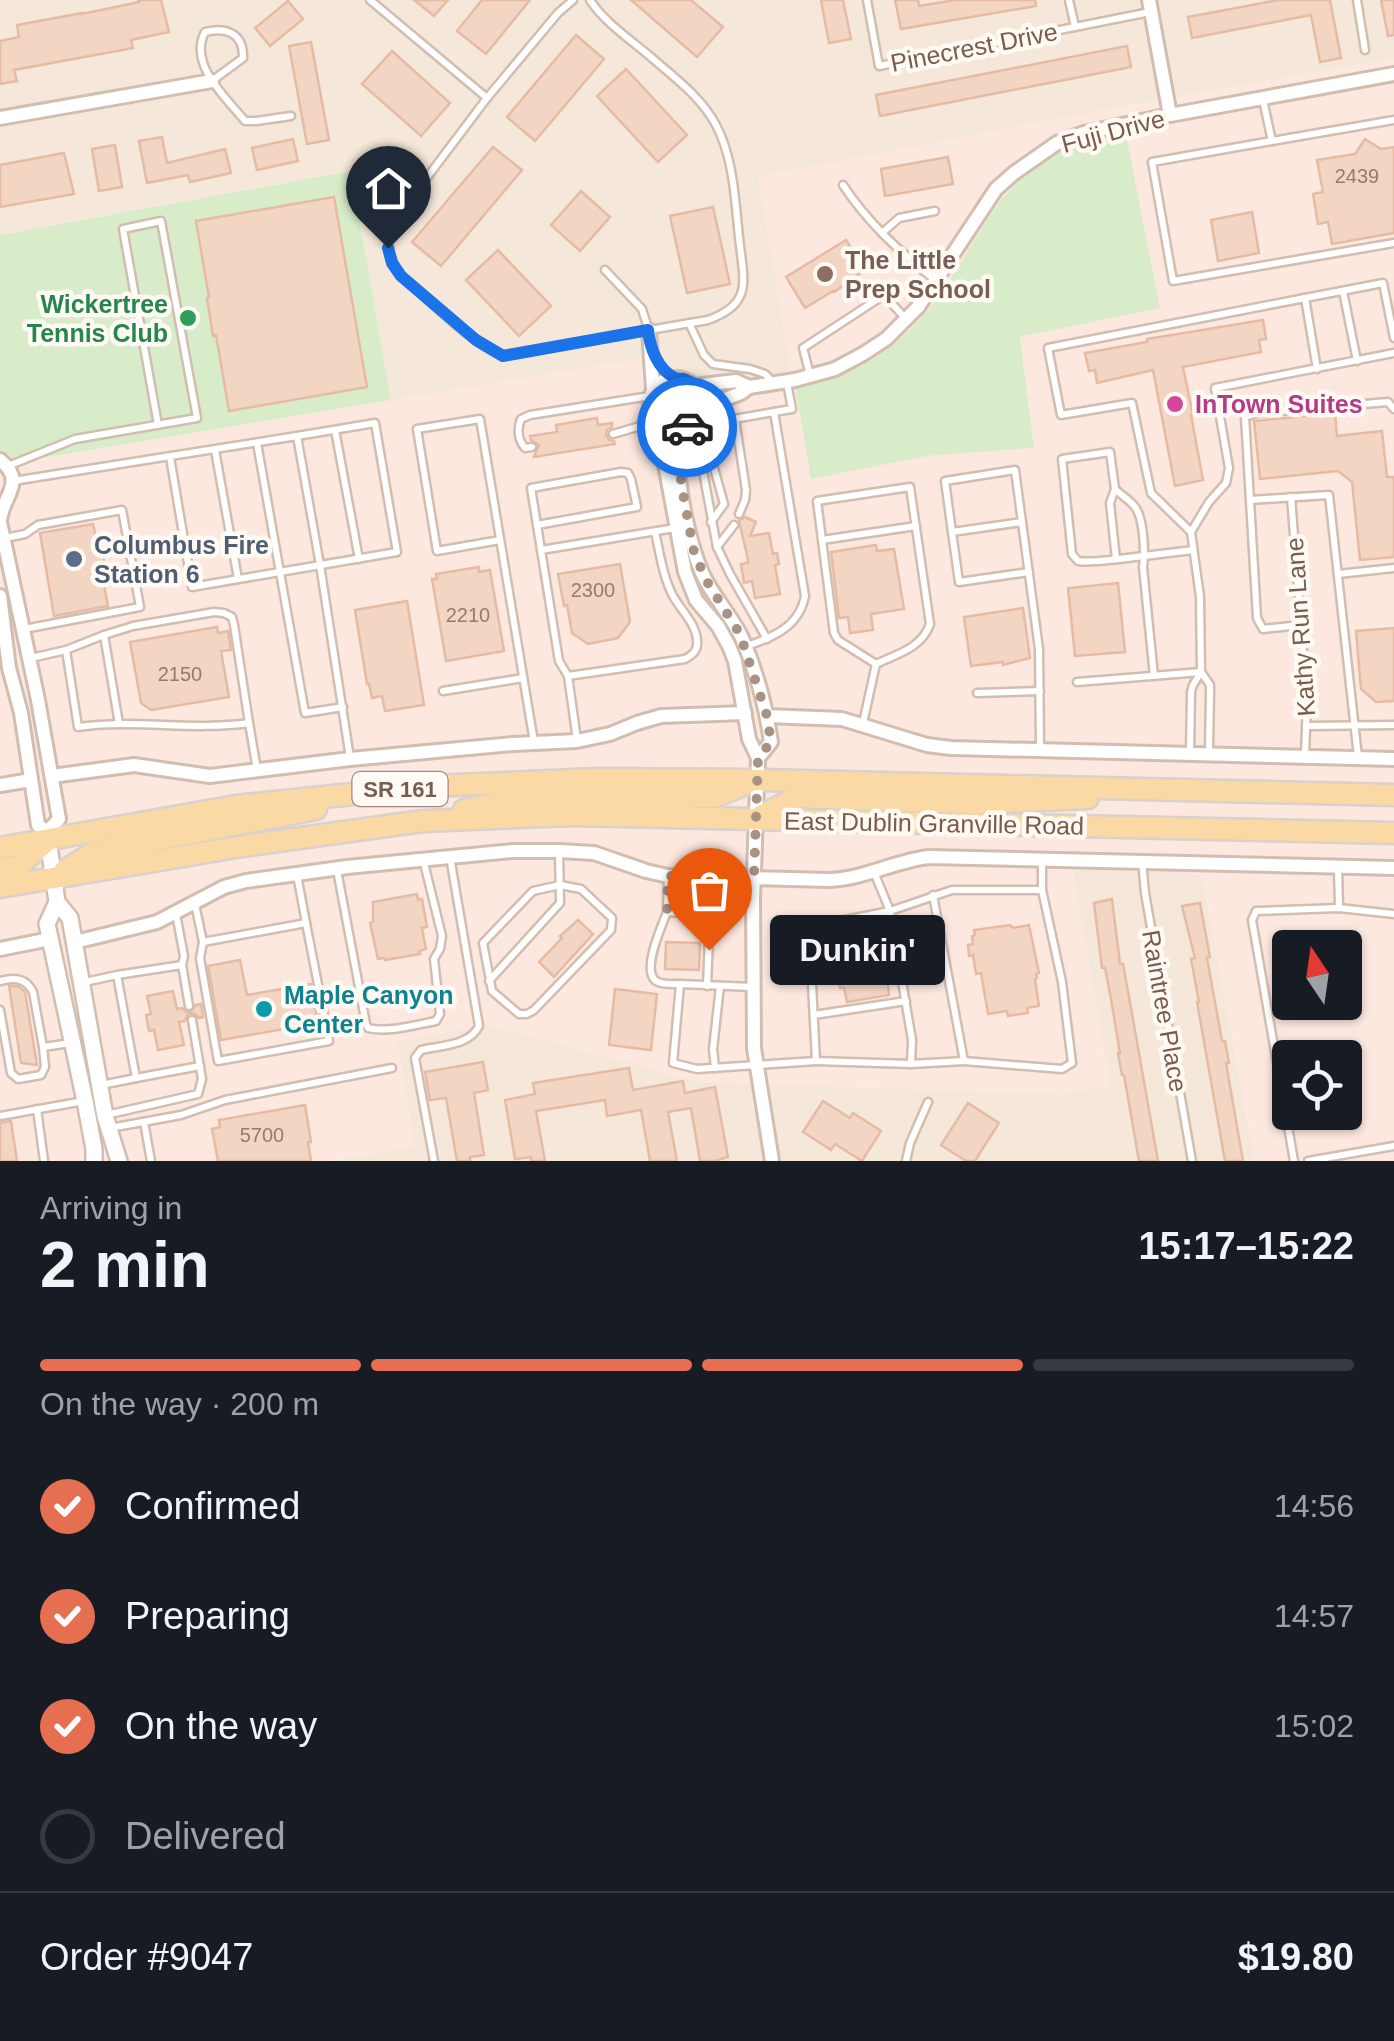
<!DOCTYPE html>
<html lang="en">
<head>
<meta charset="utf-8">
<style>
  body { margin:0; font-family:Helvetica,sans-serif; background:#242831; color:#f1f3f6; height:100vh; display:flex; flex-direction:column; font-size:38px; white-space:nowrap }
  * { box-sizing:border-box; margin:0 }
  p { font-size:32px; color:#9ea1a6 }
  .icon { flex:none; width:55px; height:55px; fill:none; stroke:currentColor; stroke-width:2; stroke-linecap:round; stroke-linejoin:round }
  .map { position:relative; height:1161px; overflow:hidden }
  .drawer { display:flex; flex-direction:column; background:#171b24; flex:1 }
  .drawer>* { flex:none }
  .needle { width:65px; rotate:347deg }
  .tools { position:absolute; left:1272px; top:930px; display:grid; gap:20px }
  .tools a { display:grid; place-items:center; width:90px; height:90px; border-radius:10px; background:#171b24; box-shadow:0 2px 8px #0004; font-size:50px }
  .pin { position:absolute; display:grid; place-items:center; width:85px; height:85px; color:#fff; margin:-102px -42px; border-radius:50% 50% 50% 0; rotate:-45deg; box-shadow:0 0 10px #0007 }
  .pin .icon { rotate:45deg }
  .courier { position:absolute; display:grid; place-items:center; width:100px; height:100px; margin:-50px; border:8px solid #1a73e8; border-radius:50%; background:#fff; color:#222; box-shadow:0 2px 12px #0007 }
  .bubble { position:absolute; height:70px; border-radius:10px; background:#171b24; box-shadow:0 2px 8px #0004; font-size:32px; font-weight:600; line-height:70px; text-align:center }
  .head em { font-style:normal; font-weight:600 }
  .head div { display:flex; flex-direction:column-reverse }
  .head { display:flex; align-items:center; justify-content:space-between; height:170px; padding:0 40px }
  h1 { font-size:65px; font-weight:600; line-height:75px }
  .bar { display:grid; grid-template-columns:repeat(4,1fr); gap:15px 10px; align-content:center; height:120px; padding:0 40px }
  .bar i { height:12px; border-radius:8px; background:#363941 }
  .bar .on { background:#e76f51 }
  .bar p { grid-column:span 4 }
  .line { display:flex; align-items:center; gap:25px; padding:0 40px; border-top:2px solid #363941 }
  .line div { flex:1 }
  ol { padding:0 40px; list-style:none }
  li { display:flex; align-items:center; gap:30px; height:110px }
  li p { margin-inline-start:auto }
  li .icon { padding:10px; border-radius:50%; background:#e76f51; color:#fff; stroke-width:4 }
  li:last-child { color:#9ea1a6 }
  li i { width:55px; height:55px; border:5px solid #363941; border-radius:50% }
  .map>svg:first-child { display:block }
</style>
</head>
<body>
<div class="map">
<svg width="1394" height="1161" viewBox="0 0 1394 1161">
  <rect width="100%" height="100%" fill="#fdf6ec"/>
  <g fill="#f5e8da">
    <polygon points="0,0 1394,0 1394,58 1102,110 759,177 793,379 663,401 655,356 391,400 351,171 0,235"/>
    <polygon points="1072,869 1202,874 1255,1161 333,1161 414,1147 396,1040 491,1025 700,1082 1057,1094 1110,1086"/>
  </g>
  <path fill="#fde8e0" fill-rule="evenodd" d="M1394 58V1161H1255L1202 874 1072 869 1110 1086 1057 1094 700 1082 491 1025 397 1041 415 1147 333 1161H0V465L655 355 664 401 792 379 758 176 1102 110ZM1126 135 1020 337 1034 448 927 456 796 386 818 383 845 373 877 358 908 334 1060 151ZM1290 948H1345V1002H1290ZM1290 1058H1345V1112H1290Z"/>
  <g fill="#d8ecc9">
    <path d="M1126 135 1160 308 1020 337 1034 448 927 456 811 479 795 386C863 375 907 343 945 287 981 235 997 185 1058 152 1078 142 1104 139 1126 135Z"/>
    <polygon points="351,171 391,400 0,465 0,235"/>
  </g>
  <g fill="#f3d5c3" stroke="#e6bba3" stroke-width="2.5">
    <polygon points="138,0 161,0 169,32 131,40 133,48 14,70 17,81 0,84 0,41 19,37 17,25 82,13 82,14 139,2"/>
    <polygon points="414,0 448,0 434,16"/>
    <polygon points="482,0 530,0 486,54 457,31"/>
    <polygon points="631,0 691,0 723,27 697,57"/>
    <polygon points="821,0 843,0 851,39 829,43"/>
    <polygon points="895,0 918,0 919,6 955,0 1035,0 1036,6 901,29"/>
    <polygon points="1278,0 1330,0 1341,58 1320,62 1311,15 1192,38 1188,17"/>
    <polygon points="1381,0 1394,0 1394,35 1388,36"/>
    <polygon points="288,1 303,19 270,46 255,28"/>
    <polygon points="576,35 604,59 535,141 507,117"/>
    <polygon points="311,42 329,140 307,144 289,46"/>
    <polygon points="1127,46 1131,67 880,116 876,95"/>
    <polygon points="392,51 450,103 421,136 362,84"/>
    <polygon points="626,69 687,135 658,162 597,96"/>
    <polygon points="162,137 167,163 225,149 231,173 190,182 188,175 147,183 139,141"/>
    <polygon points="293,139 298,161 257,170 252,148"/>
    <polygon points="1365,139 1381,149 1394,147 1394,233 1332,244 1328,222 1318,224 1313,194 1323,192 1317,160 1355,154"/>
    <polygon points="115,145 122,187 99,191 92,149"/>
    <polygon points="493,147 522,170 441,266 412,242"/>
    <polygon points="64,153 74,194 0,207 0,165"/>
    <polygon points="948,157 953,184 885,196 881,169"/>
    <polygon points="581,191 610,217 580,251 551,225"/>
    <polygon points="334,197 367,387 229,411 216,335 213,336 207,298 209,297 196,221"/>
    <polygon points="713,207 730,284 687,293 670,216"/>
    <polygon points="1252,212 1259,253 1218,261 1211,220"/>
    <polygon points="846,240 865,270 834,292 833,291 805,308 786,277"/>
    <polygon points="498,250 551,306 519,336 466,280"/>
    <polygon points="1263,320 1266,339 1259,340 1261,352 1183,367 1193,415 1191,415 1203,480 1175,486 1153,370 1097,383 1095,370 1089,371 1085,353 1147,342 1147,339"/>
    <polygon points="1335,413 1337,436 1382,431 1387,477 1394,477 1394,557 1360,560 1352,482 1338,471 1260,479 1254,421"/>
    <polygon points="597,418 598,425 612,423 612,427 607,430 606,435 609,440 614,441 615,444 534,457 539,445 531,440 530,436 557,432 556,425"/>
    <polygon points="745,517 756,522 750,536 769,533 773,554 777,553 779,564 775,565 780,594 755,598 752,581 744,583 741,564 748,563 747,555 739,521"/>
    <polygon points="93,524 96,538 100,537 107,580 103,580 108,606 54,616 40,533"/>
    <polygon points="876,545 877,551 894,549 904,609 871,614 873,630 850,633 848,617 839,618 831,552"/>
    <polygon points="620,564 630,622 618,638 588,644 572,633 567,605 564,606 558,574"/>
    <polygon points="479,567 479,572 490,570 504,651 446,661 432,579 437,579 436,574"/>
    <polygon points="1118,583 1125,652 1075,656 1068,588"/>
    <polygon points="407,601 424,705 385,711 382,696 372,698 369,684 367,684 355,610"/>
    <polygon points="1023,608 1030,658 1003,665 1003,662 971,666 964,617"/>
    <polygon points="217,627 218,633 228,631 231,650 221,651 229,697 151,710 141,703 130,642"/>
    <polygon points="1394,628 1394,701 1376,702 1361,689 1356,631"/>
    <polygon points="417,894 418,900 422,899 427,927 422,928 426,949 419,951 420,954 385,960 384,958 378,959 370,923 373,922 373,902"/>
    <polygon points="1112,899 1120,964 1123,964 1131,1008 1158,1161 1139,1161 1124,1075 1122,1075 1118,1053 1120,1053 1111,999 1105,968 1102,968 1094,903"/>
    <polygon points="1200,903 1210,957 1207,958 1222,1041 1225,1041 1229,1063 1226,1063 1243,1161 1225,1161 1197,1002 1199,1002 1191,959 1195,958 1182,906"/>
    <polygon points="578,920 593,934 554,977 539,962 562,938 560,936"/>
    <polygon points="1010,925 1013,928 1029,925 1039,973 1036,974 1037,978 1035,979 1039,1006 1027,1008 1028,1013 1008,1016 1007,1011 988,1014 981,973 976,974 973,955 969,956 968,945 973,944 972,936 975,935 974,930"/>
    <polygon points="666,942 700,943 699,970 665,969"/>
    <polygon points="871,943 872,945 883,943 889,995 847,1002 844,988 840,988 834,952"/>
    <polygon points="240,960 247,995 311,984 318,1023 221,1040 208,966"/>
    <polygon points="9,986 18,986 25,992 37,1065 21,1063"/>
    <polygon points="615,989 657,994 651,1050 609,1045"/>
    <polygon points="173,991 177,1009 182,1008 186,1012 191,1012 196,1005 201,1004 203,1017 199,1018 195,1014 188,1014 185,1021 179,1022 184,1045 158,1050 154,1030 149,1031 146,1015 151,1014 147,996"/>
    <polygon points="483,1062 488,1090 474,1093 484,1155 470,1157 470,1161 457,1161 446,1098 430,1100 425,1072"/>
    <polygon points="629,1068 633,1090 683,1081 685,1093 715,1087 728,1157 715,1161 700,1161 691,1108 668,1112 677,1161 650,1161 641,1110 607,1116 605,1100 536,1111 545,1161 531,1161 531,1157 515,1159 505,1100 535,1094 533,1083"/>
    <polygon points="823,1101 850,1118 853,1113 881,1131 862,1161 835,1144 831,1150 803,1132"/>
    <polygon points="968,1103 999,1123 975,1161 966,1161 941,1145"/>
    <polygon points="305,1105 311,1142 308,1142 311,1161 218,1161 212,1129 220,1127 219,1120"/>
    <polygon points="11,1121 17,1161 0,1161 0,1123"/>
  </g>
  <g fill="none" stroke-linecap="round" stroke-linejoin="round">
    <defs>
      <g id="service">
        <polyline points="370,0 487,98"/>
        <path d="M573 0 558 13 487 98 395 220C385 241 388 257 401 276 429 299 471 344 503 355L708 320C750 305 745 285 740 246 735 206 735 161 716 125 702 98 675 78 652 58 631 40 605 23 590 0"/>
        <polyline points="867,0 879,66 1150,12"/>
        <polyline points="1069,0 1075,27"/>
        <polyline points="1357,0 1365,50"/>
        <path d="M213 80 243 58C244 33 226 27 205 32 188 64 226 98 245 121H256L291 116"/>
        <polyline points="1263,100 1272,141 1152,162 1173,281 1394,243"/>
        <polyline points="1272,141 1394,120"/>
        <path d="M843 185C868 223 900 252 935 280"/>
        <polyline points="882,233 899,218 935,211"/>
        <polyline points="605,270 642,309 648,328"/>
        <polyline points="1343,291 1357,361"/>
        <polyline points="1305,298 1383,283 1394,338"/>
        <polyline points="689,323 704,355 713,364 750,369 765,374 774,383"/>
        <polyline points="810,375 803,348 884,295 906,319"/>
        <polyline points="735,419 746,490 745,500 739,514"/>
        <polyline points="706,424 714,468 724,504 711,522"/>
        <polyline points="335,430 359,559"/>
        <polyline points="613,434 637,427 654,417"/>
        <polyline points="257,443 305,713 343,707"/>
        <path d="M532 447 525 448C518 440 517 429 521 419L530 415 650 396"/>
        <polyline points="215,450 238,579"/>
        <polyline points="170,457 192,587 397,552 375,423 297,436"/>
        <polyline points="8,466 75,439 197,418 161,221 123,229 158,425"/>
        <polyline points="13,481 297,436 320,565 350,758"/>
        <path d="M1115 489C1121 495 1130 500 1135 507 1144 518 1145 554 1143 567L1154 676"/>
        <polyline points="1291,497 1307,703 1305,755"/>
        <polyline points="1250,500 1329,495 1358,757"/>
        <polyline points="1022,522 952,532 959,582 1029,572"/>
        <polyline points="537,525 637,507 631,479 628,473 621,472 531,488 541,550"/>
        <polyline points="952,532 945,481 1015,470 1039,649 1040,748"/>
        <polyline points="1191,532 1151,493 1132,403 1061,415 1048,348 1305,298 1317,369"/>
        <polyline points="5,538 25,534 38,525 122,510 140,607 24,629"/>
        <polyline points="500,540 437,551 417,429 480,419 534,742"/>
        <path d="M822 540 817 501 910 487 930 624C922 648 897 654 876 664L863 723"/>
        <polyline points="717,547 734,525"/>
        <path d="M1116 559 1110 503 1115 489 1110 452 1062 459 1072 554 1078 561C1092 563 1106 560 1119 559 1144 556 1169 553 1193 550"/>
        <polyline points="1338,574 1394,568"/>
        <polyline points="1301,625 1263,629 1257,618 1245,417 1256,413 1388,402 1394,409"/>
        <polyline points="104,635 133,626 214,612 224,613 232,617 234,625 249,723"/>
        <polyline points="767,639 730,574 717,547 695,428 699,425 774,412"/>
        <path d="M747 646C773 637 799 627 805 596L774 412 792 409 787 383"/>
        <path d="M66 650 78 727C135 719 192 731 249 723L257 770"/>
        <polyline points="31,658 66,650 104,635 119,724"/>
        <polyline points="876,664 838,640 834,633 822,540 916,526"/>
        <polyline points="568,676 559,661 541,550 675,528"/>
        <polyline points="1077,682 1201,672 1200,597 1191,532 1209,502 1226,483 1229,468 1215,388 1394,353"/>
        <polyline points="443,691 523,678"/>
        <polyline points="977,693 1040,691"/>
        <polyline points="1306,726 1394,725"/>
        <path d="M577 740 568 676 685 659C694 654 698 650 697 640 696 624 681 610 673 596 663 577 660 554 655 532"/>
        <polyline points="1190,753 1191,692 1193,685 1201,672 1210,685 1210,691 1209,752"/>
        <polyline points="1142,861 1145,893 1192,1161"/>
        <polyline points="1338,868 1339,908"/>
        <path d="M337 870 366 1024 368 1028C389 1033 415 1025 436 1021L440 1014 434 959 440 949 442 936 423 859"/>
        <polyline points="874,872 890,911 912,1040 911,1064"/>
        <polyline points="668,877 667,912 710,915 707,986"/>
        <polygon points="560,885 581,889 612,918 611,930 534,1010 527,1014 519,1014 492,991 483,943 533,891"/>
        <polyline points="933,895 964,1061 1062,1069 1072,1063 1062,982 1042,890 1042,860"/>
        <polyline points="195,904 203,942 200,958 218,1061 329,1041 306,923"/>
        <path d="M667 912C662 926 641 970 656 981 662 985 673 984 680 984"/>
        <polyline points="176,914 184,956 182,965 189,1006"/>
        <polyline points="203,942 306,923 297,875"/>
        <polyline points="117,975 182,965"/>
        <path d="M0 981C15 977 26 978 33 992L43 1047"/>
        <polyline points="489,981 560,903 559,851"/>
        <polyline points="85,982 117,975 136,1078 101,1085"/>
        <polyline points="753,987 680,984 673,1063 697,1069 816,1061"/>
        <polyline points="0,1010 11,1073 18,1079 41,1075 45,1067 43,1047 71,1043"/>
        <polyline points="814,1015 906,1001"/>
        <polyline points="964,1061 911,1064 816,1061 809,927 890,911 952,890 1042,890"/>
        <polyline points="715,1068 713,1049 720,986"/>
        <polyline points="136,1078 200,1066"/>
        <polyline points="37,1109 44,1161"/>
        <polyline points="106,1115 198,1094 202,1079 192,1020"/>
        <polyline points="0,1116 84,1101"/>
        <polyline points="144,1122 151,1161"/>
        <polyline points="110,1128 181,1115 225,1100 392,1068"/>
        <path d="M434 1161 415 1058 421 1050C442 1045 469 1046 479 1026L450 857"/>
        <polyline points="906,1161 910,1143 928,1102"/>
        <polyline points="1294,1161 1252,920 1256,911 1339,908 1394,914"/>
        <polyline points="1308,1161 1394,1146"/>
      </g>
      <g id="minor">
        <polyline points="1149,0 1170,115"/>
        <polyline points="0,118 212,81"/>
        <polyline points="649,330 653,389"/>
        <circle cx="675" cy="403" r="25"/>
        <polyline points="694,386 736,381 749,387"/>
        <polyline points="699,409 741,393 749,387 795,380 835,369 863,354 886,339 918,307 996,189 1014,173 1057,143 1084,133 1170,115 1394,74"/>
        <polyline points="657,421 685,572 696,600 718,626 729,646 735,661 749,739 758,758 753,900 754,1048 772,1161"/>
        <path d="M689 423C685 432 680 441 679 452 675 482 691 552 705 579 716 600 732 617 742 638 756 670 766 707 771 742L758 758"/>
        <path d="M0 460C27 482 3 495 0 520"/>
        <polyline points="0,522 38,700 59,819 47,832"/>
        <polyline points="0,596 9,668 21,713 38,825 47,832 47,836"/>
        <polyline points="767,716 842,719 927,745 951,748 1394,759"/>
        <polyline points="52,776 134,765 210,776 350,759 513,744 577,741 610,734 637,723 661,716 745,713"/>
        <polyline points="0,785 31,780"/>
        <path d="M75 942 157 922 224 887 246 881 347 867 513 851H559L594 853 646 871 668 876 829 880C864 879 894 861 929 857L1394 868"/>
        <polyline points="0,949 50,939"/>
      </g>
      <g id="tertiary">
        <polyline points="48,839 57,902 47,924 85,1101 94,1149 94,1161"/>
        <polyline points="57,902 70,918 105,1116 119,1161"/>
      </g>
      <g id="primary">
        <polyline points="464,810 510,800 714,797 746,784"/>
        <polyline points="757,818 797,797 976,803 1088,798"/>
        <polyline points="0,848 236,806 430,786 597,779 757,780 1394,795"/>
        <polyline points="0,869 18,866 48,840"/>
        <polyline points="64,871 94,852 316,809"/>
        <polyline points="0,887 249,845 423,821 573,815 1394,833"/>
      </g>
    </defs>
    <use href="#service" stroke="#d1beb0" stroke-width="11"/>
    <use href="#minor" stroke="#d1beb0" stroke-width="18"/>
    <use href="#tertiary" stroke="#d1beb0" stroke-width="20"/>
    <use href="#primary" stroke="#dad1cd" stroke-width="25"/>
    <use href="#service" stroke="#fff" stroke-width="6"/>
    <use href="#minor" stroke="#fff" stroke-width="12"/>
    <use href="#tertiary" stroke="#fff" stroke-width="15"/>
    <use href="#primary" stroke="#fbd9a5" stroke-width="20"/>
  </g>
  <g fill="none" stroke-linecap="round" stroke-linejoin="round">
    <polyline stroke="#a89285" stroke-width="10" stroke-dasharray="0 18" points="687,427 678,456 682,488 694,552 706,580 740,634 767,716 771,742 758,758 754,878 668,876 667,912 710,915 709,950"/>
    <path stroke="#1a73e8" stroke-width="12" d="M388 248 392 263 401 276 476 340 503 356 648 330C650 347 657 369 675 378 678 379 681 378 684 379 710 389 697 412 687 427"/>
  </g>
  <circle fill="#8d6e63" stroke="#fffaf3" stroke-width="4" cx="825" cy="274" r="10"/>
  <circle fill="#2e9e5b" stroke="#fffaf3" stroke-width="4" cx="188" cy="318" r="10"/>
  <circle fill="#d1479c" stroke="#fffaf3" stroke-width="4" cx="1175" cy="404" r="10"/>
  <circle fill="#5c6f8a" stroke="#fffaf3" stroke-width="4" cx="74" cy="559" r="10"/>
  <circle fill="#0f9aa8" stroke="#fffaf3" stroke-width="4" cx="264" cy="1009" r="10"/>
  <g text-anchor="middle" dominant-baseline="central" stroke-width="9" stroke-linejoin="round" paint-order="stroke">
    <g font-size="20" fill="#987a6a">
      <text x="1357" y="176">2439</text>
      <text x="593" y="590">2300</text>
      <text x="468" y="615">2210</text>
      <text x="180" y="674">2150</text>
      <text x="262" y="1135">5700</text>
    </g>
    <rect fill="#fffaf3" stroke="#a28b7f" stroke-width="2.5" x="352.5" y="772" width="95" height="34" rx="8"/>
    <g font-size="22" font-weight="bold" fill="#7a5c4d">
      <text x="400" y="789">SR 161</text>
    </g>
    <g font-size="25" fill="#7a5c4d" stroke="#fffaf3">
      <text transform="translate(974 47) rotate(-11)">Pinecrest Drive</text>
      <text transform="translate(1113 131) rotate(-15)">Fuji Drive</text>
      <text transform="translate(1300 627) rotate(-94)">Kathy Run Lane</text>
      <text transform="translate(934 823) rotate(1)">East Dublin Granville Road</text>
      <text transform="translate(1165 1011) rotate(80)">Raintree Place</text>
    </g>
    <g font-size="25" font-weight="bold" fill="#785e54" stroke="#fffaf3" text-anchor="start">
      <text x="845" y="260">The Little<tspan x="845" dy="29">Prep School</tspan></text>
    </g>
    <g font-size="25" font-weight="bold" fill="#27864d" stroke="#fffaf3" text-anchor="end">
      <text x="168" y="304">Wickertree<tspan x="168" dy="29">Tennis Club</tspan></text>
    </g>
    <g font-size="25" font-weight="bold" fill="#b23c85" stroke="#fffaf3" text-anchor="start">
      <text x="1195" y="404">InTown Suites</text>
    </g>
    <g font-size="25" font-weight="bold" fill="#4e5e75" stroke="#fffaf3" text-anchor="start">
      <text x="94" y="545">Columbus Fire<tspan x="94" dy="29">Station 6</tspan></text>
    </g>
    <g font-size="25" font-weight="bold" fill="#0d838f" stroke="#fffaf3" text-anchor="start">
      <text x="284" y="995">Maple Canyon<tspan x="284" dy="29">Center</tspan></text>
    </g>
  </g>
</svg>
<div class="tools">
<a><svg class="needle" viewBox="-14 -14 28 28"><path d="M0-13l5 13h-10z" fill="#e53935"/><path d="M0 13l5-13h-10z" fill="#9ea1a6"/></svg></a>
<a><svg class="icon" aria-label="locate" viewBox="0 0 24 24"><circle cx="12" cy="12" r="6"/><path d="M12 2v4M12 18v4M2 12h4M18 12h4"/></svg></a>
</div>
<div class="pin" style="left:709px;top:950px;background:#ea580c"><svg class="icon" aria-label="bag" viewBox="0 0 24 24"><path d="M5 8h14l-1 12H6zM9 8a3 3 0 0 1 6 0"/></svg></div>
<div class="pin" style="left:388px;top:248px;background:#1f2937"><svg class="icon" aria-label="home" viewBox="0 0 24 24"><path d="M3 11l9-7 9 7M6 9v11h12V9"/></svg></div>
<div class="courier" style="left:687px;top:427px"><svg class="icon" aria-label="car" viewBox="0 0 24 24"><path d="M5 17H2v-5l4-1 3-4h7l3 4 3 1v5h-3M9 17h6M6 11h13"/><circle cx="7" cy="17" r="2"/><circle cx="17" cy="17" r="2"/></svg></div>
<div class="bubble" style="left:770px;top:915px;width:175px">Dunkin'</div>
</div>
<section class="drawer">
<div class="head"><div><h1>2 min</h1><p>Arriving in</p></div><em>15:17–15:22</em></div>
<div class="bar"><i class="on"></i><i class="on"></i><i class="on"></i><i></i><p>On the way · 200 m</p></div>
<ol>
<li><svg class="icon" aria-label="check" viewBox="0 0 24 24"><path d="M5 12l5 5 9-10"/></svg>Confirmed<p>14:56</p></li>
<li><svg class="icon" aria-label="check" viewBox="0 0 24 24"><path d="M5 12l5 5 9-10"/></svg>Preparing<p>14:57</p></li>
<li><svg class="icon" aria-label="check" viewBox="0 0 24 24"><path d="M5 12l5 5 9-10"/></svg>On the way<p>15:02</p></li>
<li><i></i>Delivered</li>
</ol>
<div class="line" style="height:130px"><div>Order #9047</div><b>$19.80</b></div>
</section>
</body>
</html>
